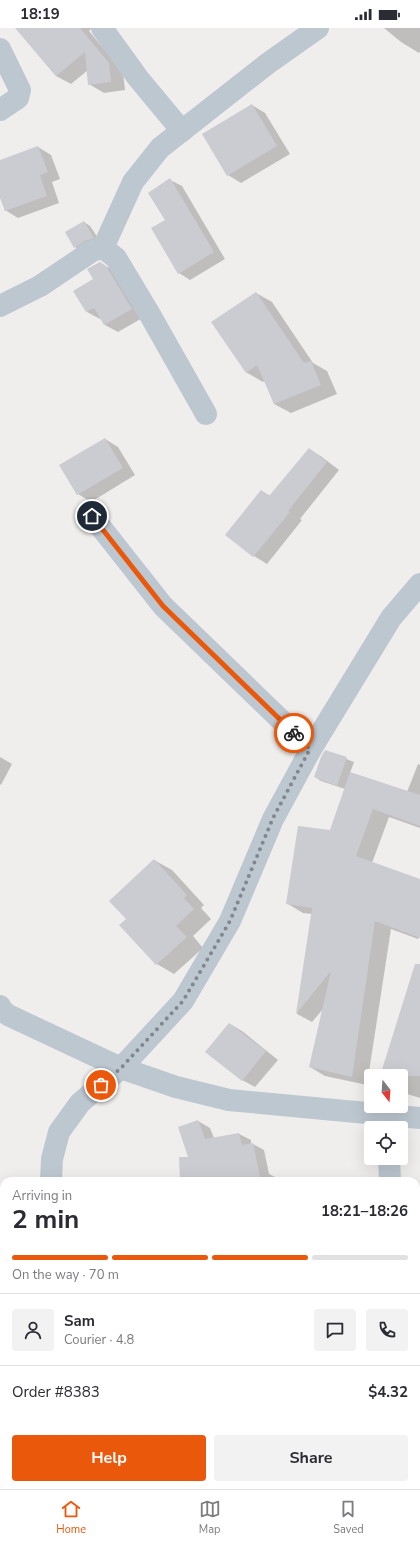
<!DOCTYPE html>
<html lang="en">
<head>
<meta charset="utf-8">
<style>
  body { margin:0; font-family:"Nunito Sans",sans-serif; background:#f2f2f3; color:#2b2b33; height:100vh; display:flex; flex-direction:column; font-size:15px; white-space:nowrap }
  * { box-sizing:border-box; margin:0 }
  p { font-size:13px; color:#7c7c81 }
  .icon { flex:none; width:22px; height:22px; fill:none; stroke:currentColor; stroke-width:2; stroke-linecap:round; stroke-linejoin:round }
  .map { position:relative; flex:1; overflow:hidden }
  .panel { position:absolute; left:0px; top:1149px; width:420px; height:312px; display:flex; flex-direction:column; background:#fff; border-radius:12px 12px 0 0; box-shadow:0 4px 16px #0002 }
  .panel>* { flex:none }
  .needle { width:26px; rotate:163deg }
  .fabs { position:absolute; left:364px; top:1041px; display:grid; gap:8px }
  .fabs a { display:grid; place-items:center; width:44px; height:44px; border-radius:4px; background:#fff; box-shadow:0 4px 16px #0002; font-size:20px }
  .pin { position:absolute; display:grid; place-items:center; width:34px; height:34px; color:#fff; margin:-17px; border:2px solid #fff; border-radius:50%; box-shadow:0 1px 4px #0007 }
  .courier { position:absolute; display:grid; place-items:center; width:40px; height:40px; margin:-20px; border:3px solid #ea580c; border-radius:50%; background:#fff; color:#222; box-shadow:0 1px 5px #0007 }
  .head em { font-style:normal; font-weight:700 }
  .head div { display:flex; flex-direction:column-reverse }
  .head { display:flex; align-items:center; justify-content:space-between; height:68px; padding:0 12px }
  h1 { font-size:26px; font-weight:700; line-height:30px }
  .bar { display:grid; grid-template-columns:repeat(4,1fr); gap:6px 4px; align-content:center; height:48px; padding:0 12px }
  .bar i { height:5px; border-radius:3px; background:#e1e1e2 }
  .bar .on { background:#ea580c }
  .bar p { grid-column:span 4 }
  .line { display:flex; align-items:center; gap:10px; padding:0 12px; border-top:1px solid #e1e1e2 }
  .line div { flex:1 }
  .round { display:grid; place-items:center; flex:none; width:42px; height:42px; border-radius:4px; background:#f2f2f3 }
  .button { display:flex; gap:8px; margin-top:auto; padding:8px 12px }
  .button a { flex:1; height:46px; border-radius:4px; background:#ea580c; color:#fff; font-size:16px; font-weight:700; line-height:46px; text-align:center }
  .button a+a { background:#f2f2f3; color:#2b2b33 }
  .status { display:flex; justify-content:space-between; align-items:center; height:28px; padding:0 20px; background:#fff; direction:ltr }
  .status svg { height:11px; fill:currentColor }
  .tabs { display:flex; justify-content:space-around; align-items:center; height:56px; border-top:1px solid #e1e1e2; background:#fff; font-size:11px; color:#7c7c81 }
  .tabs a { display:grid; justify-items:center; gap:2px }
  .tabs .on { color:#ea580c }
  .map>svg:first-child { display:block }
</style>
</head>
<body>
<div class="status"><b>18:19</b><svg viewBox="0 0 49 12"><path d="M0 12V9h3v3zM5 12V6h3v6zM10 12V3h3v9zM15 12V0h3v12zM26 1h20v11H26zM47 4h2v5h-2z"/></svg></div>
<div class="map">
<svg width="420" height="1461" viewBox="0 0 420 1461">
  <rect width="100%" height="100%" fill="#f0eded"/>
  <g fill="#0003">
    <polygon points="16,0 92,0 89,3 123,44 125,62 104,65 89,56 88,42 71,56 56,48"/>
    <polygon points="384,0 420,0 420,23 419,25 401,14"/>
    <polygon points="252,77 265,85 290,126 241,155 228,147"/>
    <polygon points="38,119 51,127 60,151 52,154 59,175 18,190 5,182 0,167 0,133"/>
    <polygon points="170,152 182,158 225,231 190,252 179,245"/>
    <polygon points="84,194 90,198 100,213 82,223 75,219"/>
    <polygon points="100,235 113,242 144,289 118,304 105,297 101,290 100,291 87,284"/>
    <polygon points="256,265 272,274 313,335 327,343 337,366 291,385 274,376 265,352 263,354 246,344"/>
    <polygon points="105,411 118,419 135,447 91,474 78,466"/>
    <polygon points="309,421 322,429 339,442 300,491 302,492 267,536 254,528 226,507 262,463 270,468"/>
    <polygon points="326,723 354,734 350,745 407,764 418,736 420,737 420,800 389,789 372,835 420,852 420,907 418,911 391,901 367,1057 325,1048 310,1039 323,981 312,994 297,986 312,886 303,885 288,876 330,804 345,761 321,753 315,749"/>
    <polygon points="0,729 12,736 1,757 0,756"/>
    <polygon points="154,832 172,842 204,877 201,880 211,891 193,908 203,920 174,946 157,936 121,897 127,892"/>
    <polygon points="420,974 420,1070 401,1064 401,1048 381,1048"/>
    <polygon points="230,996 242,1003 278,1032 255,1059 242,1052"/>
    <polygon points="198,1093 210,1100 214,1110 239,1106 251,1112 251,1116 253,1116 264,1122 269,1146 277,1150 277,1153 181,1153 189,1130"/>
    <polygon points="416,1349 420,1349 420,1393 416,1371"/>
    <polygon points="29,1457 62,1457 60,1461 36,1461"/>
  </g>
  <g fill="#caccd2">
    <polygon points="15,0 80,0 109,35 111,54 88,57 85,24 56,48"/>
    <polygon points="252,76 277,118 227,148 202,106"/>
    <polygon points="38,118 48,144 40,147 47,168 5,183 0,170 0,132"/>
    <polygon points="170,150 214,224 178,246 151,200 165,192 148,165"/>
    <polygon points="84,193 94,210 85,213 74,220 65,204"/>
    <polygon points="100,234 106,238 132,281 104,297 94,280 86,284 73,263 93,251 87,241"/>
    <polygon points="256,264 304,335 311,333 321,357 274,376 257,337 246,345 211,294"/>
    <polygon points="105,410 123,440 77,467 59,437"/>
    <polygon points="309,420 327,434 288,483 290,484 253,529 225,507 261,462 269,468"/>
    <polygon points="325,722 347,729 337,758 314,749 321,729"/>
    <polygon points="350,744 420,767 420,798 373,781 356,828 420,851 420,910 375,893 352,1049 309,1039 331,943 296,986 312,880 286,876 298,798 330,802"/>
    <polygon points="154,831 187,867 184,870 194,881 176,898 187,909 156,937 119,897 126,891 109,873"/>
    <polygon points="415,936 420,936 420,1048 380,1048"/>
    <polygon points="229,995 266,1023 242,1053 205,1024"/>
    <polygon points="198,1092 205,1111 239,1105 242,1117 253,1115 261,1153 180,1153 179,1129 188,1129 178,1099"/>
  </g>
  <g fill="none" stroke-linecap="round" stroke-linejoin="round">
    <g stroke="#bdc7d0" stroke-width="22">
      <polyline points="102,0 138,50 182,103"/>
      <polyline points="0,21 20,62 18,70 0,82"/>
      <polyline points="103,220 133,154 160,120 267,36 318,0"/>
      <polyline points="0,278 40,258 92,223 103,220 116,230 149,285 206,386"/>
      <polyline points="92,488 163,578 311,721"/>
      <polyline points="0,978 1,981 8,987 121,1040 176,1059 229,1072 420,1090"/>
      <polyline points="389,1130 390,1153"/>
      <polyline points="51,1153 52,1131 59,1104 80,1075 121,1040 183,973 230,893 273,791 311,721 391,590 420,556"/>
      <polyline points="0,1201 4,1203"/>
      <polyline points="0,1428 4,1419"/>
      <polyline points="416,1430 420,1440"/>
      <polyline points="114,1457 122,1461"/>
    </g>
  </g>
  <g fill="none" stroke-linecap="round" stroke-linejoin="round">
    <polyline stroke="#81878e" stroke-width="4" stroke-dasharray="0 7.2" points="101,1057 121,1040 183,973 230,893 273,790 310,721 294,705"/>
    <polyline stroke="#ea580c" stroke-width="5" points="92,488 163,578 294,705"/>
  </g>
</svg>
<div class="fabs">
<a><svg class="needle" viewBox="-14 -14 28 28"><path d="M0-13l5 13h-10z" fill="#e53935"/><path d="M0 13l5-13h-10z" fill="#7c7c81"/></svg></a>
<a><svg class="icon" aria-label="locate" viewBox="0 0 24 24"><circle cx="12" cy="12" r="6"/><path d="M12 2v4M12 18v4M2 12h4M18 12h4"/></svg></a>
</div>
<div class="pin" style="left:101px;top:1057px;background:#ea580c"><svg class="icon" aria-label="bag" viewBox="0 0 24 24"><path d="M5 8h14l-1 12H6zM9 8a3 3 0 0 1 6 0"/></svg></div>
<div class="pin" style="left:92px;top:488px;background:#1f2937"><svg class="icon" aria-label="home" viewBox="0 0 24 24"><path d="M3 11l9-7 9 7M6 9v11h12V9"/></svg></div>
<div class="courier" style="left:294px;top:705px"><svg class="icon" aria-label="bike" viewBox="0 0 24 24"><circle cx="6" cy="16" r="4"/><circle cx="18" cy="16" r="4"/><path d="M6 16l4-8h5l3 8M10 8l3 8H6M13 5h3"/></svg></div>
<section class="panel">
<div class="head"><div><h1>2 min</h1><p>Arriving in</p></div><em>18:21–18:26</em></div>
<div class="bar"><i class="on"></i><i class="on"></i><i class="on"></i><i></i><p>On the way · 70 m</p></div>
<div class="line" style="height:72px"><a class="round"><svg class="icon" aria-label="person" viewBox="0 0 24 24"><circle cx="12" cy="8" r="4"/><path d="M4 21q1-7 8-7t8 7"/></svg></a><div><b>Sam</b><p>Courier · 4.8</p></div><a class="round"><svg class="icon" aria-label="chat" viewBox="0 0 24 24"><path d="M4 5h16v11H9l-5 4z"/></svg></a><a class="round"><svg class="icon" aria-label="phone" viewBox="0 0 24 24"><path d="M5 4h4l2 5-3 2q2 4 5 5l2-3 5 2v4C11 20 4 13 5 4z"/></svg></a></div>
<div class="line" style="height:52px"><div>Order #8383</div><b>$4.32</b></div>
<div class="button"><a>Help</a><a>Share</a></div>
</section>
</div>
<nav class="tabs">
<a class="on"><svg class="icon" aria-label="home" viewBox="0 0 24 24"><path d="M3 11l9-7 9 7M6 9v11h12V9"/></svg>Home</a>
<a><svg class="icon" aria-label="map" viewBox="0 0 24 24"><path d="M3 6l6-2 6 2 6-2v14l-6 2-6-2-6 2zM9 4v14M15 6v14"/></svg>Map</a>
<a><svg class="icon" aria-label="saved" viewBox="0 0 24 24"><path d="M7 4h10v16l-5-4-5 4z"/></svg>Saved</a>
</nav>
</body>
</html>
